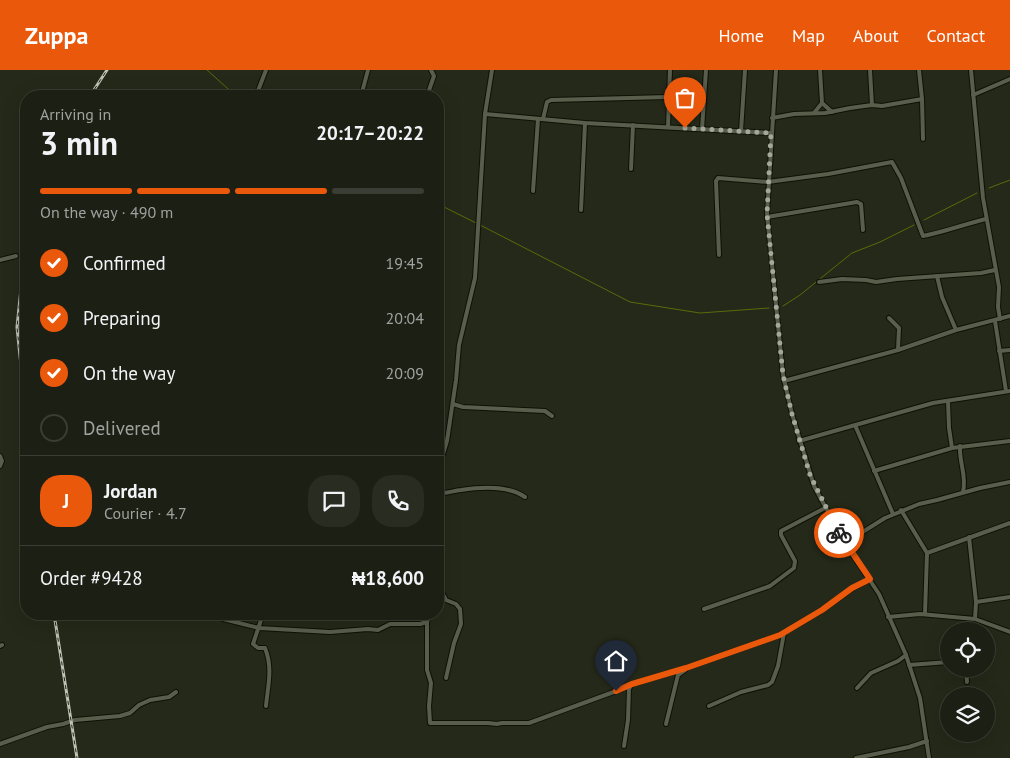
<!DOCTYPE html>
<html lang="en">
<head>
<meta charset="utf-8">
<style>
  body { margin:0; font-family:"PT Sans",sans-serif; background:#292c21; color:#f1f3f6; height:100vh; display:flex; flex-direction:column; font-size:19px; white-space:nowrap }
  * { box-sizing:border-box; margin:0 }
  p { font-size:16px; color:#a0a2a0 }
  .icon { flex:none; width:28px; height:28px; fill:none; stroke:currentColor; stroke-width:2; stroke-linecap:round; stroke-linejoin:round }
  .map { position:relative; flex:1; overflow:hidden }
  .sheet { position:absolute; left:20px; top:20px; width:424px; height:530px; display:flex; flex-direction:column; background:#1c1f13; border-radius:20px; box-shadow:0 5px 20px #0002,0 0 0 1px #3a3d33 }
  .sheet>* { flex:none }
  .fabs { position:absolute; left:940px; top:552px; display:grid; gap:10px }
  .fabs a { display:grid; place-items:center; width:55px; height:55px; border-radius:50%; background:#1c1f13; box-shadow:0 5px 20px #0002,0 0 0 1px #3a3d33; font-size:25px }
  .pin { position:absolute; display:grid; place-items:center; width:42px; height:42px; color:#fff; margin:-51px -21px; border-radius:50% 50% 50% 0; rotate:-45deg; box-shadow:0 0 5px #0007 }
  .pin .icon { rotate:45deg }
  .courier { position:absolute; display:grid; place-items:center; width:50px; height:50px; margin:-25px; border:4px solid #ea580c; border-radius:50%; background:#fff; color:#222; box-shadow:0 1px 6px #0007 }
  .summary em { font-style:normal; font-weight:800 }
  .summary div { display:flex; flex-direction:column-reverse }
  .summary { display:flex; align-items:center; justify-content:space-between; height:85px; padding:0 20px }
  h1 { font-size:32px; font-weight:800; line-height:38px }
  .bar { display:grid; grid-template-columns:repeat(4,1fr); gap:8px 5px; align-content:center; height:60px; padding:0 20px }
  .bar i { height:6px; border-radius:4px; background:#3a3d33 }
  .bar .current { background:#ea580c }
  .bar p { grid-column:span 4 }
  .line { display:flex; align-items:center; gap:12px; padding:0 20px; border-top:1px solid #3a3d33 }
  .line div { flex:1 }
  .round { display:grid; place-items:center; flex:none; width:52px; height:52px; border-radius:20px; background:#292c21 }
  ol { padding:0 20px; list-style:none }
  li { display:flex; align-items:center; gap:15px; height:55px }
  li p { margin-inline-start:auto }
  li .icon { padding:5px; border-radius:50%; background:#ea580c; color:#fff; stroke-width:4 }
  li:last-child { color:#a0a2a0 }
  li i { width:28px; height:28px; border:2px solid #3a3d33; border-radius:50% }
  header { display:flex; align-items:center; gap:30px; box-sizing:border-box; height:70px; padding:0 25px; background:#ea580c; color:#fff }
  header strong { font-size:24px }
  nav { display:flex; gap:28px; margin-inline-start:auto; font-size:18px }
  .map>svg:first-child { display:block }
</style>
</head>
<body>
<header>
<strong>Zuppa</strong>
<nav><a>Home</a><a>Map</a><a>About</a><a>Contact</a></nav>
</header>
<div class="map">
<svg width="1010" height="688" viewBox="0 0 1010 688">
  <rect width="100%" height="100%" fill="#252919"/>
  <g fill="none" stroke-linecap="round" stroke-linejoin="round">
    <g stroke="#5a6b0c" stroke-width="1">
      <polyline points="207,0 236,26"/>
      <polyline points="989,118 1010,110"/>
      <polyline points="438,134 484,157 630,232 700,243 769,238"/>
      <polyline points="924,150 977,123"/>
      <polyline points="783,236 800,225 852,183 880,172 914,155"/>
    </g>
    <defs>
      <g id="minor">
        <polyline points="776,0 767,144 783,305 792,344 814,416 845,473 879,524 906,585 920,628 929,688"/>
        <polyline points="870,0 872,35"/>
        <polyline points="971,0 983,128 999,217 998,237 1000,249"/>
        <polyline points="973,25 1010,9"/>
        <polyline points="256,26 266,0"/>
        <polyline points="361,26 368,0"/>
        <polyline points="427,26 434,6 431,0"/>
        <polyline points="922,29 923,69"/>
        <polyline points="822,33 832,42"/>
        <polyline points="814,43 822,33 820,0"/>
        <polyline points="485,44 585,53 771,63"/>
        <polyline points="772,48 794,44 825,43 850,38 872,35 882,36 922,29 919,0"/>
        <polyline points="543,49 547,32 551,30 668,27"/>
        <polyline points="668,57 670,0"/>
        <polyline points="702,59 706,0"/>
        <polyline points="741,61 745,0"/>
        <polyline points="631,99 633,55"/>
        <polyline points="533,121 538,49"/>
        <polyline points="581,140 585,53"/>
        <polyline points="767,147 857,132 861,134 863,160"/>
        <path d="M719 185 716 111 718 108 768 112 828 104 892 92 901 108 923 166C944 162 965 154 986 149"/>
        <polyline points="0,190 16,186"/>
        <polyline points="937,206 942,227 956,260"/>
        <polyline points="819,212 842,209 866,210 876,212 897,209 981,203 995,200"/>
        <polyline points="889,248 899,258 898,280"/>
        <polyline points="995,251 1006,321"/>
        <polyline points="999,281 1010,280"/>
        <polyline points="784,311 898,280 956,260 1010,246"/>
        <polyline points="24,316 26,316"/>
        <polyline points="948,331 949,358 952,378"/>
        <polyline points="453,334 463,337 545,341 552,346"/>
        <polyline points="855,355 893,444"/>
        <polyline points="799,371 933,333 1010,321"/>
        <path d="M960 376C959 393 967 406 963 422"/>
        <polyline points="0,386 2,391 0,396"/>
        <polyline points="438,400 447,371 456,310 459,275 475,208 485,44 492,0"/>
        <polyline points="874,401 952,378 1010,371"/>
        <path d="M438 423C446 424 452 421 461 420 481 417 508 415 525 427"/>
        <polyline points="901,440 927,483 1010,453"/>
        <polyline points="969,467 976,532 975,549"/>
        <polyline points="845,473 885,448 919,434 937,430 980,418 1010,412"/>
        <polyline points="438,504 440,519 446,530 456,534 460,539 461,554 454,573 446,608"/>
        <polyline points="976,532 1010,527"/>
        <polyline points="704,539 770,516 794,498 795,491 781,465 781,461 825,438"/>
        <path d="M263 544 253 574 258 578H265C273 598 268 615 266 636"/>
        <polyline points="925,544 927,483"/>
        <polyline points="888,547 920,544 975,549 1010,562"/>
        <polyline points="223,549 259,558 330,562 368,559 378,560 390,554 420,554 427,552 430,544"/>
        <polyline points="427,552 427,600 431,613 429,636 430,653 488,653 497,654 502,653 529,653 630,616"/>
        <polyline points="0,576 2,575"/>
        <polyline points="909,595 949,592"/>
        <polyline points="966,599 967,612"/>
        <polyline points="857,618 871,603 898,591 906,585"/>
        <polyline points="709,636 741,622 768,615 772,612 778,596 784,563"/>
        <polyline points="666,654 678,605 685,600"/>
        <polyline points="0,674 47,657 63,654 75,650 120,646 130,643 139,635 150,630 169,627 176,622"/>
        <polyline points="624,676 628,650 629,619 632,614 686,598 780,565 822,540 853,518 870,509"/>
        <polyline points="856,688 909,677 927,671"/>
      </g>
    </defs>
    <use href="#minor" stroke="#0e1104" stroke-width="6"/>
    <use href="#minor" stroke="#585d4c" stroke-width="4"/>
    <defs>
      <g id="rail">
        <polyline points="90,26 107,0"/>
        <polyline points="26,171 17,257 26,344"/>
        <polyline points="54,544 77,688"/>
      </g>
    </defs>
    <use href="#rail" stroke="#bfc2b7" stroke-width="3"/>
    <use href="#rail" stroke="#252919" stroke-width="1" stroke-dasharray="4" stroke-linecap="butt"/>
  </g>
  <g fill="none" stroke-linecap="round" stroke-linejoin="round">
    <polyline stroke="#a4a89c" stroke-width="5" stroke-dasharray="0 9" points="685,58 771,63 767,144 783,305 792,344 810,405 839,463"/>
    <polyline stroke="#ea580c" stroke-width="6" points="616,621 632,614 686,598 780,565 822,540 852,518 870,509 839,463"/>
  </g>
</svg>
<div class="fabs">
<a><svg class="icon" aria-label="locate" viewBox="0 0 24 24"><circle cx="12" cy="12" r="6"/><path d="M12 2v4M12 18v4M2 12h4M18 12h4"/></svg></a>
<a><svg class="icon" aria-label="layers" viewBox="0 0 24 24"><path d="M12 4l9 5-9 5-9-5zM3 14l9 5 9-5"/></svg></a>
</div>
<div class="pin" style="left:685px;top:58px;background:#ea580c"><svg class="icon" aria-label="bag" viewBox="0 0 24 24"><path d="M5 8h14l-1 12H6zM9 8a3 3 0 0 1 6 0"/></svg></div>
<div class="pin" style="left:616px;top:621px;background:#1f2937"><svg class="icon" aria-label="home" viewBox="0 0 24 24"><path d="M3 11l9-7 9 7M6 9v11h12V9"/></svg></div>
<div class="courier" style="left:839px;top:463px"><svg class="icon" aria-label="bike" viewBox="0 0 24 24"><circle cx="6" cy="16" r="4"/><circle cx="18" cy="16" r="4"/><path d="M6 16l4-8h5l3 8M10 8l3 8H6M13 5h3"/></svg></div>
<section class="sheet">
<div class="summary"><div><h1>3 min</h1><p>Arriving in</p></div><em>20:17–20:22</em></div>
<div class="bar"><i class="current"></i><i class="current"></i><i class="current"></i><i></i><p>On the way · 490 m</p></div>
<ol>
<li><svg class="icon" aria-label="check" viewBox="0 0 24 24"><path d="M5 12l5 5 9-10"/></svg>Confirmed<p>19:45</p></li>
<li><svg class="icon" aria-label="check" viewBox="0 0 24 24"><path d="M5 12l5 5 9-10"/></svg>Preparing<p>20:04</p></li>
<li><svg class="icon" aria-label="check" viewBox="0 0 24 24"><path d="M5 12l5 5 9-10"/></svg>On the way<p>20:09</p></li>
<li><i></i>Delivered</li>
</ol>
<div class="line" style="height:90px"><b class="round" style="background:#ea580c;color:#fff">J</b><div><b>Jordan</b><p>Courier · 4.7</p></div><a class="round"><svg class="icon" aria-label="chat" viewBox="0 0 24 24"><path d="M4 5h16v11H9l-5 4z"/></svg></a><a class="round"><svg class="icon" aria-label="phone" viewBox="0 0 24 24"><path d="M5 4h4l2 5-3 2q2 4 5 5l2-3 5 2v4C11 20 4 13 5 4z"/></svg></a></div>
<div class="line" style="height:65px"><div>Order #9428</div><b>₦18,600</b></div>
</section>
</div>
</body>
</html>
